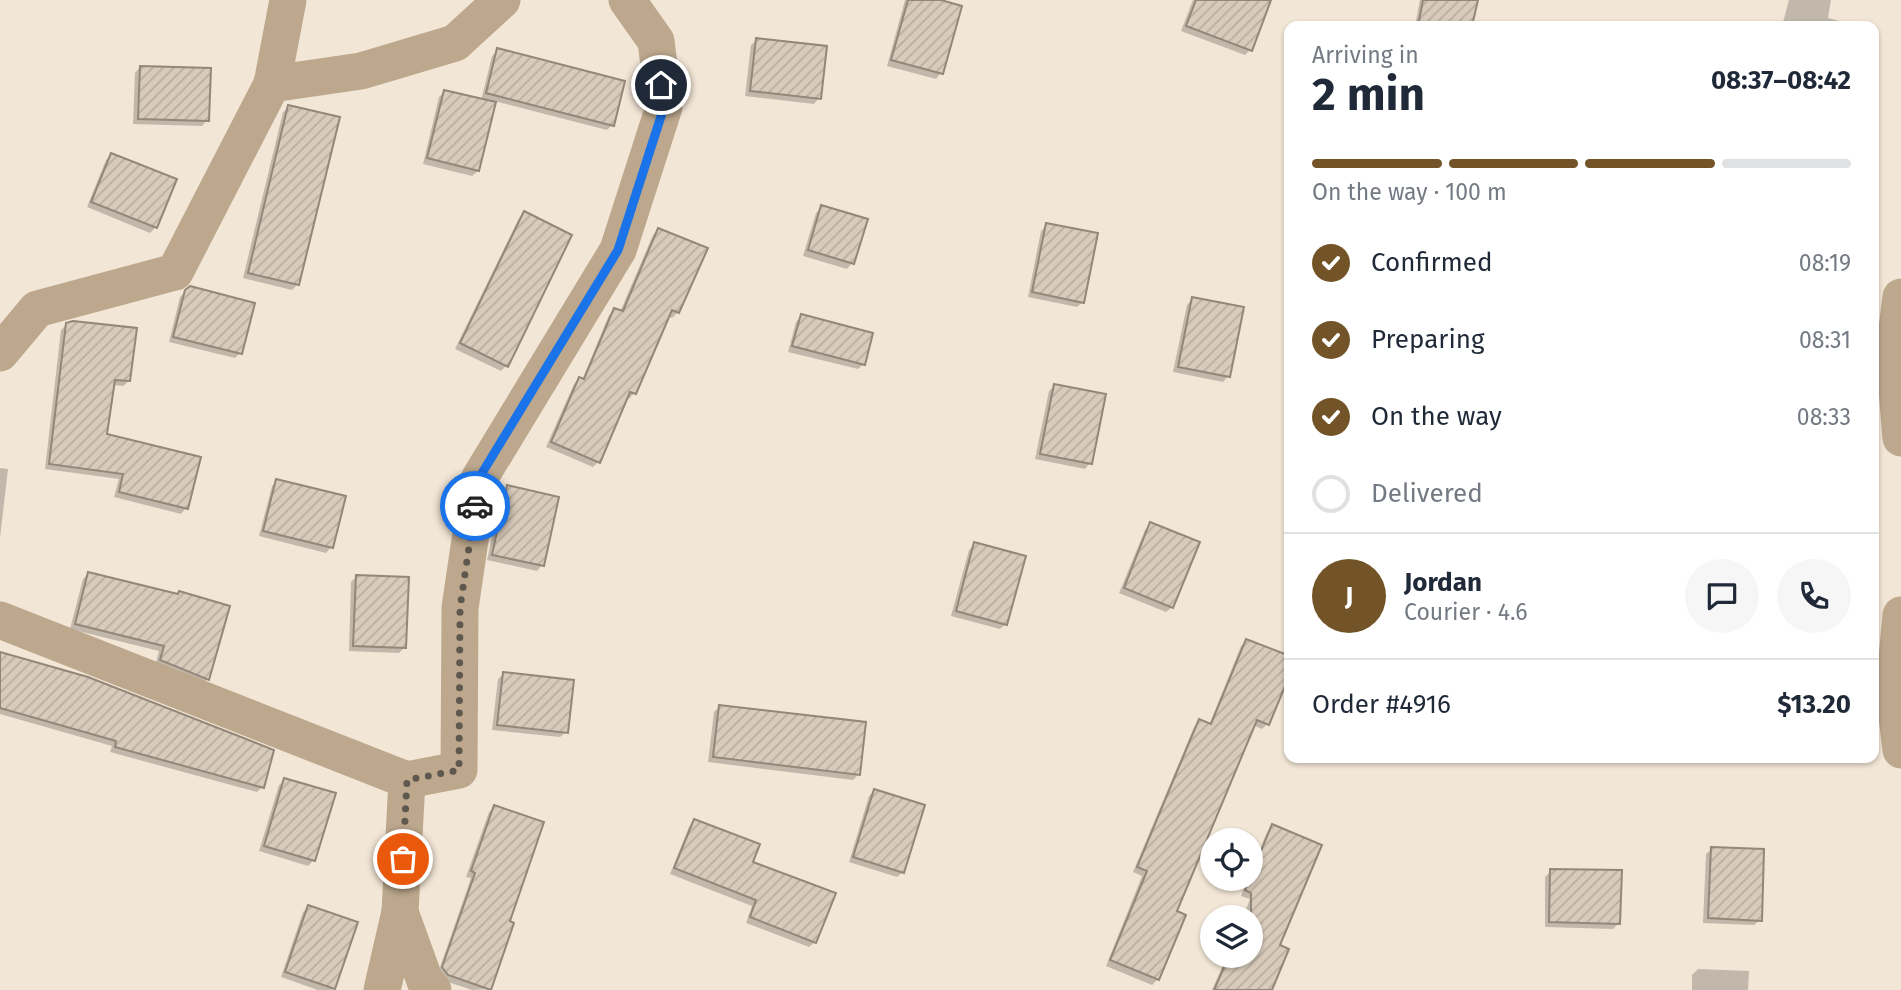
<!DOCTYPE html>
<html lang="en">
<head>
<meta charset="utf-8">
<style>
  body { margin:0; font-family:"Fira Sans",sans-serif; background:#f6f6f7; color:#1f2937; height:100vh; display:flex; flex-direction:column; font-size:26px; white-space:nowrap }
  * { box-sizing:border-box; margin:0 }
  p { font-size:23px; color:#747a83 }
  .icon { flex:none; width:38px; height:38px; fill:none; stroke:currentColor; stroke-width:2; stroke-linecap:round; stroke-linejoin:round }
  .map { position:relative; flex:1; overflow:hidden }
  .panel { position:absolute; left:1284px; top:21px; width:595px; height:742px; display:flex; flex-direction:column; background:#fff; border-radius:14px; box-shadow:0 2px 5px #0004 }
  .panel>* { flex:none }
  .fabs { position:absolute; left:1200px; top:828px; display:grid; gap:14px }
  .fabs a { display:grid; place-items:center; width:63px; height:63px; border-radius:50%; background:#fff; box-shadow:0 2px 5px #0004; font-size:35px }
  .pin { position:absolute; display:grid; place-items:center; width:60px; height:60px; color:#fff; margin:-30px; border:4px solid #fff; border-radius:50%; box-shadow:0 2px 7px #0007 }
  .courier { position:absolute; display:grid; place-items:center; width:70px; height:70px; margin:-35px; border:5px solid #1a73e8; border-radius:50%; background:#fff; color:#222; box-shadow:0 2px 9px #0007 }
  .overview em { font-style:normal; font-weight:700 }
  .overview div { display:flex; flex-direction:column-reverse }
  .overview { display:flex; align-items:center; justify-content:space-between; height:119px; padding:0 28px }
  h1 { font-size:46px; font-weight:700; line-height:52px }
  .bar { display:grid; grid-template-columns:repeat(4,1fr); gap:10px 7px; align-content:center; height:84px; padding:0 28px }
  .bar i { height:9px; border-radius:5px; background:#e0e1e3 }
  .bar .active { background:#725428 }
  .bar p { grid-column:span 4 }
  .line { display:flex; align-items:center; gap:18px; padding:0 28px; border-top:2px solid #e0e1e3 }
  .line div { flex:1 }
  .round { display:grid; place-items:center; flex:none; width:74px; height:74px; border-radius:37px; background:#f6f6f7 }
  ol { padding:0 28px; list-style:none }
  li { display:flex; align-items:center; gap:21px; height:77px }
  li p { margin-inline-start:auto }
  li .icon { padding:7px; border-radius:50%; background:#725428; color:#fff; stroke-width:4 }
  li:last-child { color:#747a83 }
  li i { width:38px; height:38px; border:4px solid #e0e1e3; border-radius:50% }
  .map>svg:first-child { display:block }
</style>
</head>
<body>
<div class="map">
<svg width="1901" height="990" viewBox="0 0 1901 990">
  <defs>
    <pattern id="building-hatch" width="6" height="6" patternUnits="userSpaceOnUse" patternTransform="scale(1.75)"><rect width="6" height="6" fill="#d8cbbc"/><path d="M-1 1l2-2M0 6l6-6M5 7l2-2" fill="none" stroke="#b8ada0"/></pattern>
  </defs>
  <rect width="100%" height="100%" fill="#f2e6d6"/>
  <g fill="#0003">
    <polygon points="905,0 934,0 941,73 936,79 887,66"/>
    <polygon points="1193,0 1264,0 1250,50 1245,55 1181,31"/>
    <polygon points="1420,0 1476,0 1471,26 1415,26"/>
    <polygon points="1789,0 1831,0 1828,18 1839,21 1838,26 1782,26"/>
    <polygon points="757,40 819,98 814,104 745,96 751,45"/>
    <polygon points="498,50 612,125 607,130 494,101 478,171 472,176 423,164 439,97 444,92 481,101 492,56"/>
    <polygon points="140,67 207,120 202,126 133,124 135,73"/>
    <polygon points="289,107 298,284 292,290 243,278 283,112"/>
    <polygon points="111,155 156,227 150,233 87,207 106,160"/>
    <polygon points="822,207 852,263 847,269 803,256 816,213"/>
    <polygon points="524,213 506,366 501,371 455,349 519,218"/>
    <polygon points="1047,225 1083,302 1077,307 1028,297 1041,231"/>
    <polygon points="659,230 678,312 672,318 668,316 634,393 629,399 626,397 598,462 593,467 546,447 574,384 579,379 582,380 609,315 615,310 620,312 653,235"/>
    <polygon points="186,291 240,353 235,358 169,342 180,297"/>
    <polygon points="1192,299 1228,376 1223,382 1173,372 1187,305"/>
    <polygon points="801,316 864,364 858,369 788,352 796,322"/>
    <polygon points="66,325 129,381 123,386 112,385 105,435 186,508 181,514 114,497 119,479 45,469 61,330"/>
    <polygon points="1054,386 1090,463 1085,469 1035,459 1049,391"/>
    <polygon points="0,468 8,469 0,538"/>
    <polygon points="277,481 331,547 326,553 259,536 272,486"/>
    <polygon points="508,487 542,565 537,571 487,560 502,492"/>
    <polygon points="1150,524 1172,607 1166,612 1119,593 1145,530"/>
    <polygon points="975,544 1006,624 1000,629 951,616 969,550"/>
    <polygon points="88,574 208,679 202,684 155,666 159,651 70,629 83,579"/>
    <polygon points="356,577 405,647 399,653 349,651 351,582"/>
    <polygon points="1247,641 1267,724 1262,729 1252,725 1174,912 1184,916 1158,979 1152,985 1106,966 1142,876 1133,872 1194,727 1199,721 1209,725 1241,646"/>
    <polygon points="0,655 262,787 257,792 110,752 112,746 0,714"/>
    <polygon points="504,674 566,732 560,737 492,730 498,679"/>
    <polygon points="719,707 858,775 853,780 708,762 714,712"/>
    <polygon points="285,780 314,860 308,866 259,851 279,785"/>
    <polygon points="874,791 903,872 897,877 849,862 869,796"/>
    <polygon points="494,807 490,989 472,990 442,980 438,973 471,878 466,877 489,812"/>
    <polygon points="694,821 751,863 815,942 809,947 746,923 752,906 670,874 689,827"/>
    <polygon points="1273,827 1278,946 1270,990 1212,990 1227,956 1251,956 1251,917 1243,917 1250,899 1241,896 1248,878 1251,878 1251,871 1267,832"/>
    <polygon points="1712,849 1760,920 1754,925 1703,923 1706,854"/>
    <polygon points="1551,871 1619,923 1613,929 1545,927 1545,877"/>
    <polygon points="309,907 334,988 332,990 318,990 281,977 303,912"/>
    <polygon points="1698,969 1749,971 1748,990 1692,990 1692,975"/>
  </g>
  <g fill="url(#building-hatch)" stroke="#938779" stroke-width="2">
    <polygon points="908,0 941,0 962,6 943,74 891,60"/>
    <polygon points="1196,0 1271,0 1252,51 1186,26"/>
    <polygon points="1423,0 1478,0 1472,26 1418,26"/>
    <polygon points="756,38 827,46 821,99 750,91"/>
    <polygon points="497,48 625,81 614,126 486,93"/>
    <polygon points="140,66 211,68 209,121 138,119"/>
    <polygon points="444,90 496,102 479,171 427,158"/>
    <polygon points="288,105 340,117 299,285 248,273"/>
    <polygon points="111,153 177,179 157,228 91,202"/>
    <polygon points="821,205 868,219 854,264 808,250"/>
    <polygon points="524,211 572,235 508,367 460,343"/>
    <polygon points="1046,223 1098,233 1084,303 1032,292"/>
    <polygon points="658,228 708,248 679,313 672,310 636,394 630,392 600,463 551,442 579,377 584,379 614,308 623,311"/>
    <polygon points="190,286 255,303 242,354 173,337 185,290"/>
    <polygon points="1192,297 1244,307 1230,377 1178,367"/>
    <polygon points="801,314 873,333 865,365 792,346"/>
    <polygon points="73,321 137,328 130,381 115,380 107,434 201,457 188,509 119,492 123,474 49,464 66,323"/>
    <polygon points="1054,384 1106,394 1092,464 1040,454"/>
    <polygon points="276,479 346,496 333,548 263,531"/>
    <polygon points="507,485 559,497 544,566 492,555"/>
    <polygon points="1150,522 1200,542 1173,608 1124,588"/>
    <polygon points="974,542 1026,556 1007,625 956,611"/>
    <polygon points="88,572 178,594 179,591 230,606 209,680 160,660 164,646 75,624"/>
    <polygon points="356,575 409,577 406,648 353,646"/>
    <polygon points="1246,639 1290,656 1290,674 1269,725 1257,720 1177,911 1186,915 1159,980 1110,960 1147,871 1137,867 1199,719 1211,724"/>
    <polygon points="0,652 88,677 274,750 264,788 115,747 116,741 0,708"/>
    <polygon points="503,672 574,680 568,733 497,725"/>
    <polygon points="719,705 866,722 860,775 713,757"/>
    <polygon points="284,778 336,793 315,861 264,846"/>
    <polygon points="874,789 925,805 904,873 853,857"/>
    <polygon points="494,805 544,822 510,921 514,923 491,990 448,975 442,967 475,873 471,871"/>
    <polygon points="694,819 760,844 753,862 836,893 816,943 750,917 756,900 674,868"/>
    <polygon points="1272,824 1322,845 1280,945 1289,949 1272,990 1214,990 1229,956 1251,956 1251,893 1245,890"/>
    <polygon points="1711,847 1764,849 1762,921 1708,918"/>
    <polygon points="1550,869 1622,870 1620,924 1549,922"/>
    <polygon points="308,905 358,922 335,989 285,972"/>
  </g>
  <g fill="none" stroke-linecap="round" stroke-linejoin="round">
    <g stroke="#bda88d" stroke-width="37">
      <polyline points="272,84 288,0"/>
      <polyline points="1901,297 1894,352 1901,438"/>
      <polyline points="0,353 37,309 175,272 272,84 361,71 455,43 502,0"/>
      <polyline points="1901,615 1894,691 1901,750"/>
      <polyline points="0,620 407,780 459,770 460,608 479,479 618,250 664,107 656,41 627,0"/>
      <polyline points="407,780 400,912 425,981 433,990"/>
      <polyline points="382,990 400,912"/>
    </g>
  </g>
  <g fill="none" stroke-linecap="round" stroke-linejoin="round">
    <polyline stroke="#5f584f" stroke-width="7" stroke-dasharray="0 12.6" points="403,859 407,780 459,770 460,608 475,506"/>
    <polyline stroke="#1a73e8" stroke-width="9" points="475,506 479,478 618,250 664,107 661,85"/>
  </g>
</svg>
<div class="fabs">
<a><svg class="icon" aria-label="locate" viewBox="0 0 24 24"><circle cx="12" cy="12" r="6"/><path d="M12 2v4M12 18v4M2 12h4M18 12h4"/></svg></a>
<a><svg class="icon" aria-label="layers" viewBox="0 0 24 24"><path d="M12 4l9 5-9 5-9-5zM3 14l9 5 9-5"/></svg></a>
</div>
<div class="pin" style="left:403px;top:859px;background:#ea580c"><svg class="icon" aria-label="bag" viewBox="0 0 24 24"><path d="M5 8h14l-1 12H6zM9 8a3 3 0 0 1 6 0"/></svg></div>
<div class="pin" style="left:661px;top:85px;background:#1f2937"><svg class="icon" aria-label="home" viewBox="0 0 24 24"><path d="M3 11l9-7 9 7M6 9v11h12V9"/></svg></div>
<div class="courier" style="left:475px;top:506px"><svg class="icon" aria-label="car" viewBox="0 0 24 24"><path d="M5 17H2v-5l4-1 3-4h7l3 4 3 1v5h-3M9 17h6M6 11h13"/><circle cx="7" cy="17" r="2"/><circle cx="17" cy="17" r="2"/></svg></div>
<section class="panel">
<div class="overview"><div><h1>2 min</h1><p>Arriving in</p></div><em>08:37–08:42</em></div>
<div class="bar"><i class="active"></i><i class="active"></i><i class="active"></i><i></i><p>On the way · 100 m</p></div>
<ol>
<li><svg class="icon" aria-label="check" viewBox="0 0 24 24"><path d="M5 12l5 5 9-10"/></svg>Confirmed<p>08:19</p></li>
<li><svg class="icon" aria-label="check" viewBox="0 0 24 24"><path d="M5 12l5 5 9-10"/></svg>Preparing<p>08:31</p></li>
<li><svg class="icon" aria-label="check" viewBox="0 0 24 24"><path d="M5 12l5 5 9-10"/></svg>On the way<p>08:33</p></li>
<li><i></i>Delivered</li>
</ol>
<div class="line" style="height:126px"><b class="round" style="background:#725428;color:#fff">J</b><div><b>Jordan</b><p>Courier · 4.6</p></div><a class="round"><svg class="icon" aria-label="chat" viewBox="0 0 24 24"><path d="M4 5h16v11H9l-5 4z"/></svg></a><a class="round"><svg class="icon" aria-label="phone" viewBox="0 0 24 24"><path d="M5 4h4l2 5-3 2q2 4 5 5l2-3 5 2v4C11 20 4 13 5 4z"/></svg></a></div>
<div class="line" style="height:91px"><div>Order #4916</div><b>$13.20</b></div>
</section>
</div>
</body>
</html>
